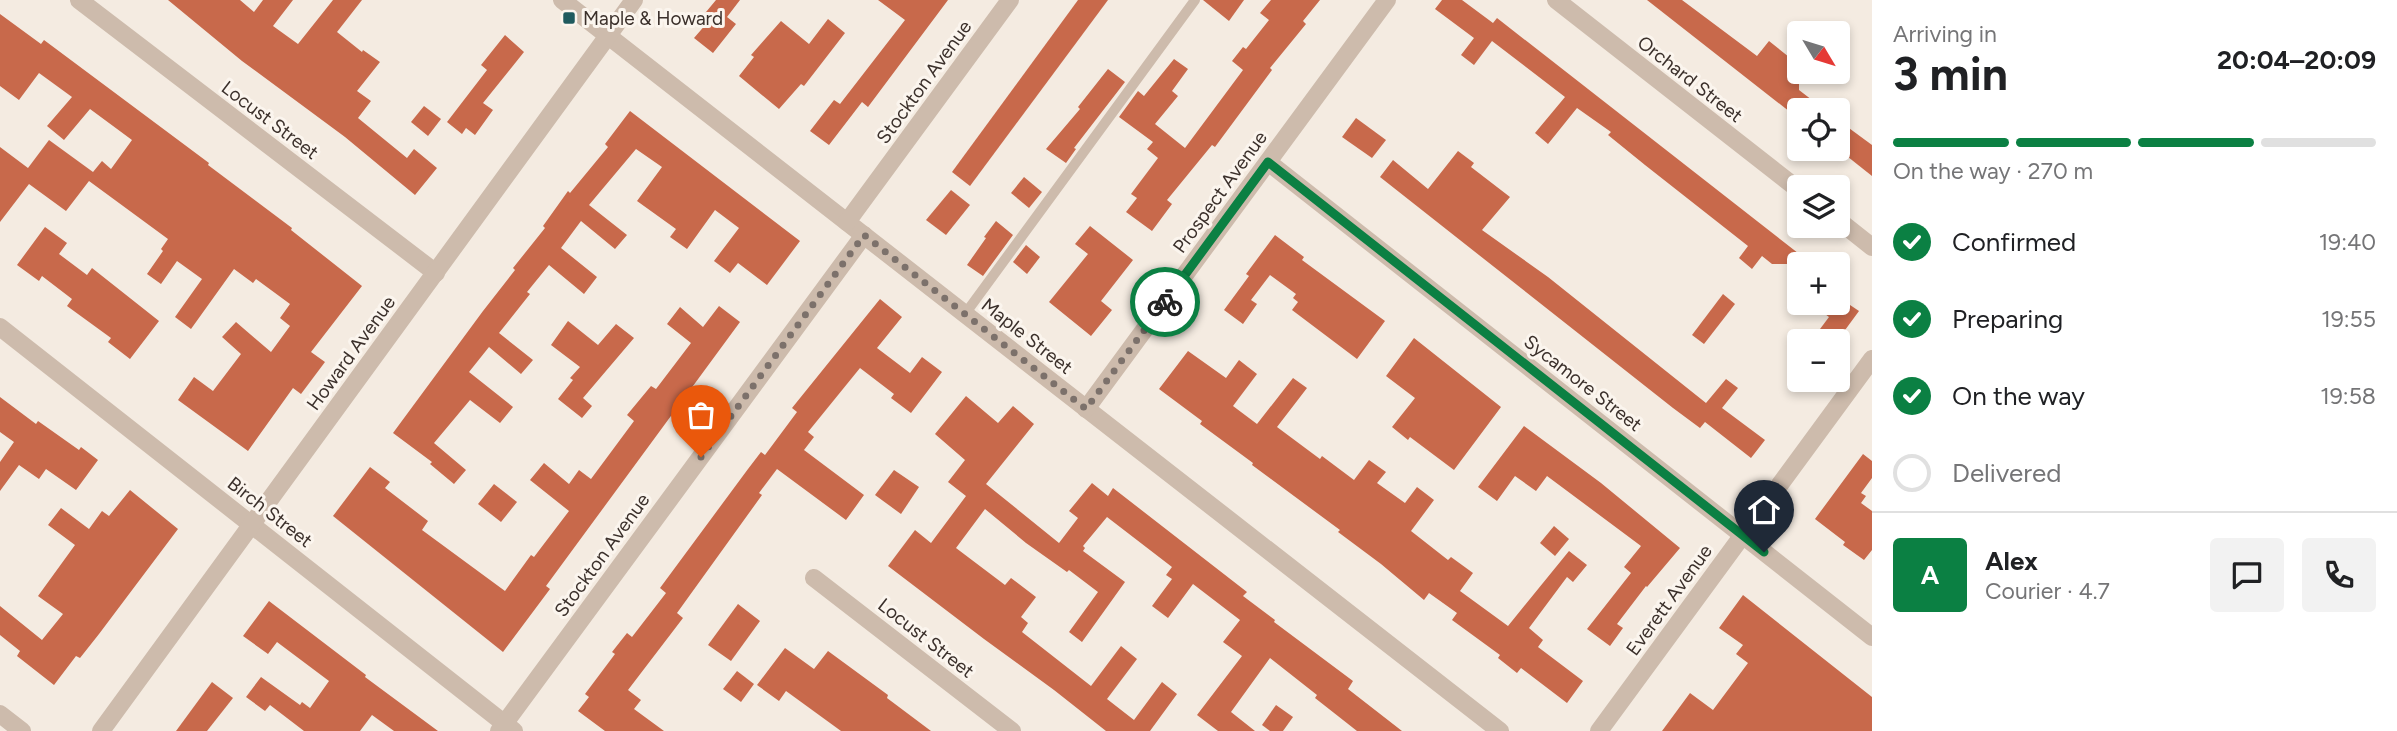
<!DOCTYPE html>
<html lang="en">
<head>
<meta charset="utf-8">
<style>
  body { margin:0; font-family:Figtree,sans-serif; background:#f2f2f2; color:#202124; height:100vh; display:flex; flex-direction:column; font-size:26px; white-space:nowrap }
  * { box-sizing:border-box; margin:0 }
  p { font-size:23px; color:#757577 }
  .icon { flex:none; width:38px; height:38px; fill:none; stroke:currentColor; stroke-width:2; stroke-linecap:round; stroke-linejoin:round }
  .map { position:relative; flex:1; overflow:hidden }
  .panel { display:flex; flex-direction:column; background:#fff; width:525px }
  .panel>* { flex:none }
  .needle { width:46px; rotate:128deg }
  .buttons { position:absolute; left:1787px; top:21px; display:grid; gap:14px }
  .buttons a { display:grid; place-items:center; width:63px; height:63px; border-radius:7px; background:#fff; box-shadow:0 4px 10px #0003; font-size:35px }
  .pin { position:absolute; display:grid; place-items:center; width:60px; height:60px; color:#fff; margin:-72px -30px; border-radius:50% 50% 50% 0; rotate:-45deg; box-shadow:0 0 7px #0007 }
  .pin .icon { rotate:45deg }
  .courier { position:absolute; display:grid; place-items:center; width:70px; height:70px; margin:-35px; border:5px solid #0b8043; border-radius:50%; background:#fff; color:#222; box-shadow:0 2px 9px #0007 }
  .summary em { font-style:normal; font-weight:700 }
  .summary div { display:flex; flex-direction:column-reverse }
  .summary { display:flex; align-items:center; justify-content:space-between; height:119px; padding:0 21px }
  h1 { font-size:46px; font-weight:700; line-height:52px }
  .bar { display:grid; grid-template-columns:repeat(4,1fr); gap:10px 7px; align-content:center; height:84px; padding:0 21px }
  .bar i { height:9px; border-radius:5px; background:#e0e0e0 }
  .bar .current { background:#0b8043 }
  .bar p { grid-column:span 4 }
  .line { display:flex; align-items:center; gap:18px; padding:0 21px; border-top:2px solid #e0e0e0 }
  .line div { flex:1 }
  .round { display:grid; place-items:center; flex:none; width:74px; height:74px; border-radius:7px; background:#f2f2f2 }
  ol { padding:0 21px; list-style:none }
  li { display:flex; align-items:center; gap:21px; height:77px }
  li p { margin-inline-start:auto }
  li .icon { padding:7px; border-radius:50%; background:#0b8043; color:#fff; stroke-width:4 }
  li:last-child { color:#757577 }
  li i { width:38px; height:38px; border:4px solid #e0e0e0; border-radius:50% }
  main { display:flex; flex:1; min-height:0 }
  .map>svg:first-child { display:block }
</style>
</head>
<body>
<main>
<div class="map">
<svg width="1872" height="731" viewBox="0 0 1872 731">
  <rect width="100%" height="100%" fill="#f4ebe1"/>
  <g fill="#c8694b">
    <polygon points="168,0 240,0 254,12 263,0 293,0 273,26 298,44 333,0 362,0 337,32 362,52 363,50 380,62 357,91 371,101 358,118 407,158 414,149 437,168 415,195 345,137 242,61"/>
    <polygon points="716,0 740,0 727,17 736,24 713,53 694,38 707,23 701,18"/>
    <polygon points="878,0 948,0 868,107 862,102 829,145 810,131 834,100 840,104 905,20"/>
    <polygon points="1078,0 1108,0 970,186 952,172"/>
    <polygon points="1203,0 1244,0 1229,21"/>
    <polygon points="1271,0 1320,0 1303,21 1306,24 1270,68 1272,70 1215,147 1212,145 1167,200 1172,204 1152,231 1126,212 1137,198 1131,194 1158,158 1147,149 1153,142 1119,117 1138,91 1144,96 1174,59 1188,69 1172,91 1178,96 1155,124 1185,148 1243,70 1232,61 1243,47 1246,49 1269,20 1260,13"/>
    <polygon points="1442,0 1462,0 1493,23 1497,18 1812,264 1772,264 1762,256 1752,269 1739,258 1748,246 1645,165 1608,135 1611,132 1577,108 1548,144 1535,133 1565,97 1492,41 1474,65 1461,55 1474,38 1435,9"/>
    <polygon points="1647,0 1682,0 1757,56 1769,41 1789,57 1799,44 1799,90 1825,110 1799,110 1799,119"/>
    <polygon points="0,14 41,44 44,40 209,163 208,165 292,228 291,230 362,286 311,352 325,362 301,394 293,388 248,451 178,400 194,377 213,391 241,354 222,337 236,322 271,352 290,326 280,318 290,304 256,279 253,283 234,269 191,329 175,317 202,279 177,261 161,284 147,274 163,251 161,249 168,239 89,181 66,211 29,184 0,222 0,147 28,168 49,140 93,172 102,161 111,169 132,140 90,109 64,140 47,126 72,97 39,73 19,100 0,86"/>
    <polygon points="828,19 845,33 804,86 801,84 779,109 739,76 754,57 751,55 781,21 809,44"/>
    <polygon points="505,35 524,52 483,103 493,110 475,135 466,128 462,134 447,122 487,70 481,65"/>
    <polygon points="1108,69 1125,82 1074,148 1076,149 1066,163 1046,149 1080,109 1078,107"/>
    <polygon points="424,106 441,119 428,136 411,122"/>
    <polygon points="630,111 800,241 767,285 738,263 730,273 714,261 739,228 715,210 687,249 670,237 676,229 637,201 662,167 636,149 589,205 627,235 615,249 581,221 561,248 597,277 584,294 549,265 527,292 530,294 499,333 533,360 521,374 489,347 469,372 513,407 500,423 470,400 434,443 466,470 454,484 430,464 432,462 393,433 483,311 515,270 513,268 545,228 543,226 568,191 570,193 608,147 605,144"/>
    <polygon points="1356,118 1386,140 1372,158 1342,137"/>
    <polygon points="1838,120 1872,145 1872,176 1838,149"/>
    <polygon points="1458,151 1474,163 1471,167 1510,197 1482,230 1548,277 1706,403 1726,379 1738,388 1722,408 1765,440 1751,458 1705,422 1700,428 1673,408 1380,177 1393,160 1428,189"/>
    <polygon points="1024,177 1042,192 1029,208 1011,193"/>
    <polygon points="951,190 970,205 946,235 926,220"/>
    <polygon points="996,221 1013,235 983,276 967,265 986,238 984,237"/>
    <polygon points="1090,226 1133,260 1101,301 1112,310 1091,336 1049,302 1088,254 1075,244"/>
    <polygon points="45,227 67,243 59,254 87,275 92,268 159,321 130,359 108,342 111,338 67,306 72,299 42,276 39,281 17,265"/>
    <polygon points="1275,235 1304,257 1302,260 1385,321 1357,359 1292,310 1298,302 1293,298 1296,294 1270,275 1251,300 1257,304 1243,324 1224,310 1249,276 1246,274"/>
    <polygon points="1026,245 1040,257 1027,274 1013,262"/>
    <polygon points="1723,294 1735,304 1704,344 1692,335"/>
    <polygon points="880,299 902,317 877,348 910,373 922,357 942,372 911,413 891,398 894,394 860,368 808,432 814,437 804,450 864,495 846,520 777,469 759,493 762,495 677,613 683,618 628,690 641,700 634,709 664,731 605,731 578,711 589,697 585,694 615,654 612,652 627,633 632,637 666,593 660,588 748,469 761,452 765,455 797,412 792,408"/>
    <polygon points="1810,303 1847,303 1859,311 1837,341 1811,341 1829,317"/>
    <polygon points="719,306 740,322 546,586 550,589 503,652 333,516 370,467 390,482 385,488 428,521 422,530 505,591 531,555 534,557 569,511 530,480 544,463 569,484 579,470 591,479 634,421 627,415 651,386 656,389 691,343 667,324 680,307 703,327"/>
    <polygon points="568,321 598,345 616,324 634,338 583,398 592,406 582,418 558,399 573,380 570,378 580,367 551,345"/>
    <polygon points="1414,338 1501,407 1454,470 1410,437 1408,440 1392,427 1415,398 1386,376"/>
    <polygon points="1188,351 1226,378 1239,360 1257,374 1233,406 1257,424 1293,378 1307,388 1277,427 1320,459 1322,456 1354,480 1369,460 1386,472 1377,483 1405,503 1417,487 1434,500 1411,531 1448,560 1451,557 1473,573 1460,591 1508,626 1569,551 1587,565 1573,582 1567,577 1529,628 1543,640 1538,647 1583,681 1567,703 1521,668 1517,673 1498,658 1500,655 1452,620 1457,613 1429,593 1424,600 1381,564 1338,532 1340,530 1252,465 1253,463 1200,424 1202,421 1159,389"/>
    <polygon points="966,396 998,423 1013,406 1034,424 986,484 1059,543 1078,518 1069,511 1092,483 1108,496 1113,488 1247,592 1243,596 1275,620 1274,622 1353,681 1348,689 1402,731 1357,731 1315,698 1317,695 1270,658 1231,712 1255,731 1218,731 1197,715 1242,656 1223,642 1240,620 1193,584 1168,618 1152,606 1172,579 1166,575 1172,567 1107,517 1083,546 1085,548 1083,551 1125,582 1082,642 1069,632 1098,592 1069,570 1067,572 1026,543 985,509 956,548 1005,585 1011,578 1036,597 1021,617 1028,623 1022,632 1091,686 1121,646 1137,659 1107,699 1134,720 1162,682 1177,694 1150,731 1106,731 1054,690 984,639 888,566 915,530 931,543 966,496 948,482 965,460 935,434"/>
    <polygon points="0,397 36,424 38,421 79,450 81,447 98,460 76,490 46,469 39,479 19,465 0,491 0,462 14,442 0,432"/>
    <polygon points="1524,426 1601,483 1680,548 1647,587 1646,586 1617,624 1623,628 1610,646 1587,629 1631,573 1624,567 1641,546 1547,476 1536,491 1515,476 1497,501 1478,487"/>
    <polygon points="1863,454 1872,461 1872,478 1861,493 1866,496 1861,503 1872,511 1872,550 1864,560 1843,545 1845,542 1815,519"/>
    <polygon points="894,470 919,487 901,514 875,495"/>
    <polygon points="494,484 517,502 501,522 478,504"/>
    <polygon points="130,490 178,529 99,634 80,658 76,656 54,685 17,656 20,651 0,635 0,606 42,640 63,614 38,596 75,545 48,525 61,508 89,529 102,511 109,516"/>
    <polygon points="1554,526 1569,539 1555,556 1540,543"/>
    <polygon points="1743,595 1872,697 1872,731 1662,731 1690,693 1713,710 1748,663 1736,654 1743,645 1719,628"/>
    <polygon points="269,601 366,675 365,677 438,731 394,731 372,715 360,731 304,731 270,705 265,711 246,697 261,677 300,705 302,702 310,708 329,681 277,642 268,654 243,636"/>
    <polygon points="738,604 760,621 731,661 708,645"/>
    <polygon points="785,648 814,669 828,651 888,695 887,698 931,731 841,731 786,691 779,701 757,685"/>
    <polygon points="737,671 754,684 741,702 723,689"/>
    <polygon points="212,682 233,698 207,731 176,731"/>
    <polygon points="1276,705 1293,717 1283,731 1270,731 1262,725"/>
  </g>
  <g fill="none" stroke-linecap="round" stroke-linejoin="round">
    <polyline stroke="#cdbbac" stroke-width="10" points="965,314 1195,0"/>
    <g stroke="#cdbbac" stroke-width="18">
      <polyline points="79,0 436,273"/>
      <polyline points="562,0 1500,731"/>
      <polyline points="1556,0 1799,190"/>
      <polyline points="1268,162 1872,637"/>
      <polyline points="1838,220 1872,247"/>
      <polyline points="847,222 1010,0"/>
      <polyline points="0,327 514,731"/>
      <polyline points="1086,409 1387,0"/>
      <polyline points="814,578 1012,731"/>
      <polyline points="0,714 22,731"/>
      <polyline points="101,731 634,0"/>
      <polyline points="499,731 864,235"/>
      <polyline points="1599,731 1872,359"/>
    </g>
  </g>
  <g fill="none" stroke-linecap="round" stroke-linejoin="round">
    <polyline stroke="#7c716b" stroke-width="7" stroke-dasharray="0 12.6" points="701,457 864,235 1086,409 1165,302"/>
    <polyline stroke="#0b8043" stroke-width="9" points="1165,302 1268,162 1764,552"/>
  </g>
  <rect fill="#1f5a5e" stroke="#fbf5ee" stroke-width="2.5" x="562" y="11" width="14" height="14" rx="3.5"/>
  <g text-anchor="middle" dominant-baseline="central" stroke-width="6" stroke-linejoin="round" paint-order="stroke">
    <g font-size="19" fill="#3b302b" stroke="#fbf5ee" text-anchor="start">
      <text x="583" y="18">Maple &amp; Howard</text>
    </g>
    <g font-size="19" fill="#3b302b" stroke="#fbf5ee">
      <text transform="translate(1690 79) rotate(38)">Orchard Street</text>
      <text transform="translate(924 82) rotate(-54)">Stockton Avenue</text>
      <text transform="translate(270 120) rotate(37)">Locust Street</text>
      <text transform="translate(1220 192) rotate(-54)">Prospect Avenue</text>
      <text transform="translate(1027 336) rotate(38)">Maple Street</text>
      <text transform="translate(351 353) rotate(-54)">Howard Avenue</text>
      <text transform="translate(1583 383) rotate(38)">Sycamore Street</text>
      <text transform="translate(270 512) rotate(38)">Birch Street</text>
      <text transform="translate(602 555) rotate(-54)">Stockton Avenue</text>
      <text transform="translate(1669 600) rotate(-54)">Everett Avenue</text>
      <text transform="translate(926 638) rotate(38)">Locust Street</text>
    </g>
  </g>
</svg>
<div class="buttons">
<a><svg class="needle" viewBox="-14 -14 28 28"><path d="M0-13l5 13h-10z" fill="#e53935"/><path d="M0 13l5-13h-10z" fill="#757577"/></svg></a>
<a><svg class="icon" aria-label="locate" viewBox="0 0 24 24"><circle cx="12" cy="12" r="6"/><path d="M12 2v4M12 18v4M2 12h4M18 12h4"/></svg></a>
<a><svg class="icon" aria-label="layers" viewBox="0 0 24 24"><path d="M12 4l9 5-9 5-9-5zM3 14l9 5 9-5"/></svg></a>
<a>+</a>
<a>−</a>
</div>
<div class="pin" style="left:701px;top:457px;background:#ea580c"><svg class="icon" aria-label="bag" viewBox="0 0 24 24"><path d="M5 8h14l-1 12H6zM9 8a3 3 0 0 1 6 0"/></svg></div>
<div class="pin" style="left:1764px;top:552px;background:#1f2937"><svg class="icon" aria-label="home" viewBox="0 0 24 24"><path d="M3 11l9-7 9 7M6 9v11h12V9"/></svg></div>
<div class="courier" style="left:1165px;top:302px"><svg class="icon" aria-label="bike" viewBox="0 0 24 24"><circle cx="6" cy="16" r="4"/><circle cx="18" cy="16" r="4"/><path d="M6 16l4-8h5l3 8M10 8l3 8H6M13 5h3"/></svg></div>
</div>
<section class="panel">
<div class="summary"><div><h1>3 min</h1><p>Arriving in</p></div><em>20:04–20:09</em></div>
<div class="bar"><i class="current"></i><i class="current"></i><i class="current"></i><i></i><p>On the way · 270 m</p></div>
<ol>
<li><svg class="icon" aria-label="check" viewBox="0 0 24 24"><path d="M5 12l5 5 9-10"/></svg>Confirmed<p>19:40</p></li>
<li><svg class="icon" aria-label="check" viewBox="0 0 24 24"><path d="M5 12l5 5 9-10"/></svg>Preparing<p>19:55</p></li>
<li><svg class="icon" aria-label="check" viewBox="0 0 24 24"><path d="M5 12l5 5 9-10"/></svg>On the way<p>19:58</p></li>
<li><i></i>Delivered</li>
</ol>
<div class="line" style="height:126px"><b class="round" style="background:#0b8043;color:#fff">A</b><div><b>Alex</b><p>Courier · 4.7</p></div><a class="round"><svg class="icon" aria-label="chat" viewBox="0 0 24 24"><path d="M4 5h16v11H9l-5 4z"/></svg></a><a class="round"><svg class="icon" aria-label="phone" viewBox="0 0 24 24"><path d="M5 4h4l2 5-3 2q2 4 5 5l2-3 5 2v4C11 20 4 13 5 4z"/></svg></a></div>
</section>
</main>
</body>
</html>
